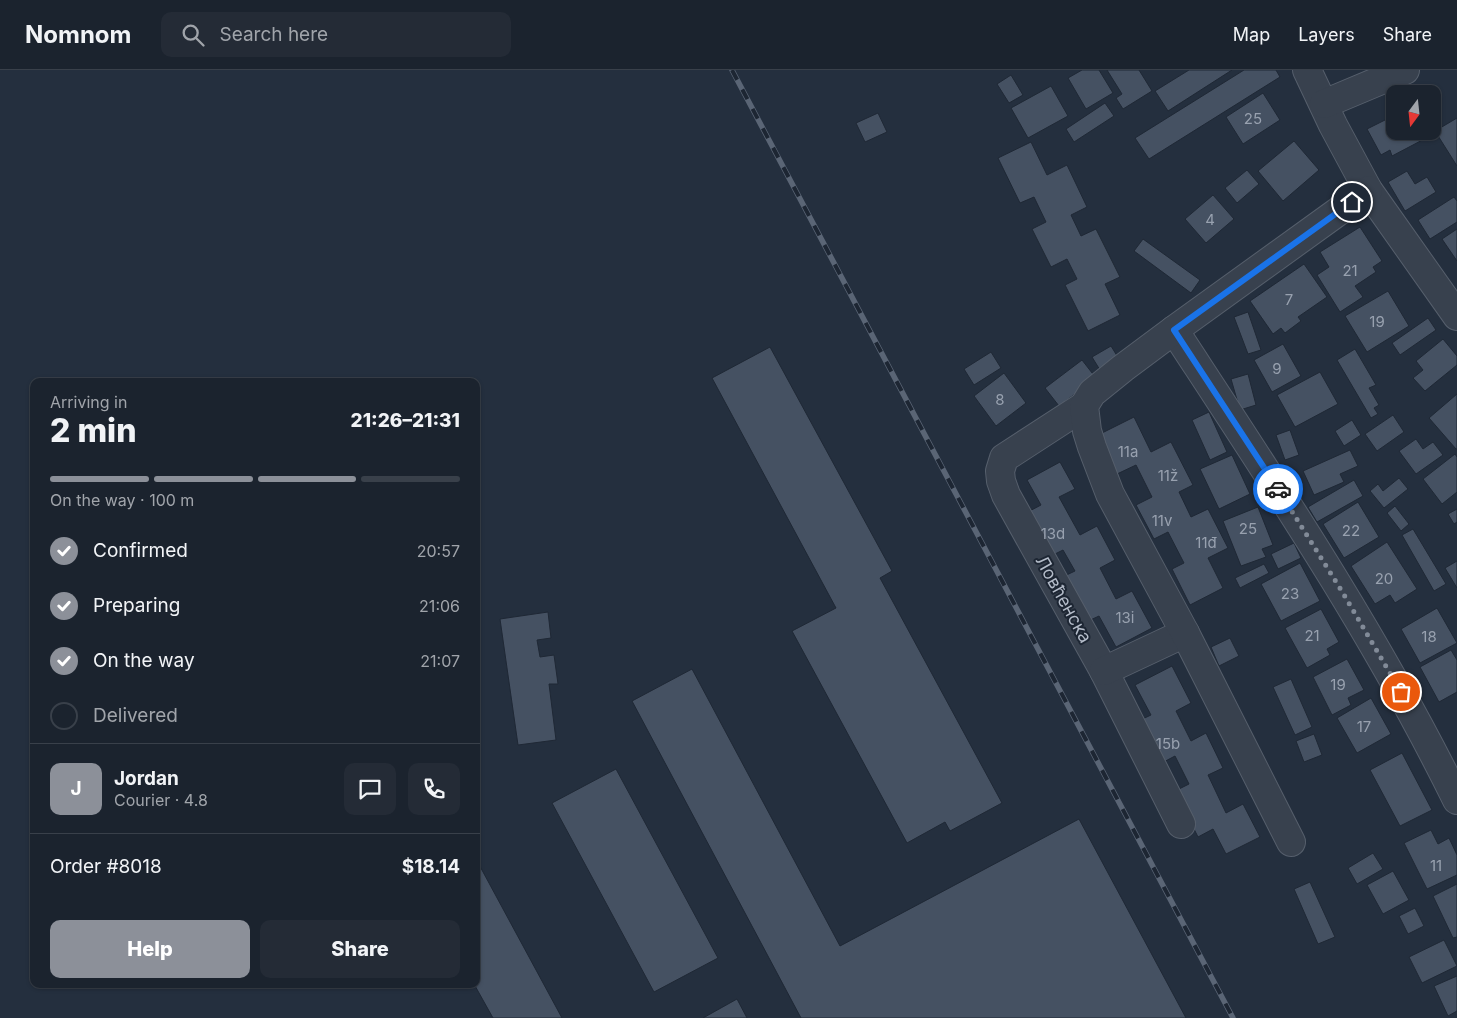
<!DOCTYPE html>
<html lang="en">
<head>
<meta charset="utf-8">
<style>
  body { margin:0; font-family:Inter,sans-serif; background:#242b36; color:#f1f3f6; height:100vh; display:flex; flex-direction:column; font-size:19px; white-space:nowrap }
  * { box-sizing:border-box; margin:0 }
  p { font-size:16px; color:#a0a4aa }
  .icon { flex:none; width:28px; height:28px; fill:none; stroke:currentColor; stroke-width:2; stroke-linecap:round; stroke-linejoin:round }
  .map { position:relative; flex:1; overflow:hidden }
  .drawer { position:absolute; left:30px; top:308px; width:450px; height:610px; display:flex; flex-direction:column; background:#1b232e; border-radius:10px; box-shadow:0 1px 4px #0004,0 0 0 1px #39404a }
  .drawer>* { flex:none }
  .needle { width:32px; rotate:195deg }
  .buttons { position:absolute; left:1386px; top:15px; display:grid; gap:10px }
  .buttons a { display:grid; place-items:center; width:55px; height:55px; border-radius:10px; background:#1b232e; box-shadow:0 1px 4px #0004,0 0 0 1px #39404a; font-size:25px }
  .pin { position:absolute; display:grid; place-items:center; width:42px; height:42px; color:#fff; margin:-21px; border:2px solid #fff; border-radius:50%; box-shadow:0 1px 5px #0007 }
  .courier { position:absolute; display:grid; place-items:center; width:50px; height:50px; margin:-25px; border:4px solid #1a73e8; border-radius:50%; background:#fff; color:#222; box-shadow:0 1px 6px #0007 }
  .head em { font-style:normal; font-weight:800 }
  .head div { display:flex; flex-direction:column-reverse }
  .head { display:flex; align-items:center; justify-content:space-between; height:85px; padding:0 20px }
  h1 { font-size:32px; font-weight:800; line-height:38px }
  .bar { display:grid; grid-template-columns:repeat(4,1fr); gap:8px 5px; align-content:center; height:60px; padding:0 20px }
  .bar i { height:6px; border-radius:4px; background:#39404a }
  .bar .on { background:#8c9099 }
  .bar p { grid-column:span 4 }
  .line { display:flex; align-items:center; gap:12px; padding:0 20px; border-top:1px solid #39404a }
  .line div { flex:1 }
  .round { display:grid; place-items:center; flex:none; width:52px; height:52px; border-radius:10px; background:#242b36 }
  ol { padding:0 20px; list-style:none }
  li { display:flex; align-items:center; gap:15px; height:55px }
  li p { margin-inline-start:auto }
  li .icon { padding:5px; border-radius:50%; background:#8c9099; color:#fff; stroke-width:4 }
  li:last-child { color:#a0a4aa }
  li i { width:28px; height:28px; border:2px solid #39404a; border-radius:50% }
  .primary-button { display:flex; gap:10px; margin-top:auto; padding:10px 20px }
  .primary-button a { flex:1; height:58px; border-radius:10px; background:#8c9099; color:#fff; font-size:20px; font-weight:800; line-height:58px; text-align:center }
  .primary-button a+a { background:#242b36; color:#f1f3f6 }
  header { display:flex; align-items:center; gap:30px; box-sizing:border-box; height:70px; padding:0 25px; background:#1b232e; border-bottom:1px solid #39404a }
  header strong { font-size:24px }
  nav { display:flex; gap:28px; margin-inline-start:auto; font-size:18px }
  .search { width:350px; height:45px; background:#242b36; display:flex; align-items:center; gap:12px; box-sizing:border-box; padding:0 18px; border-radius:10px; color:#a0a4aa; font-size:19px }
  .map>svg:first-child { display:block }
</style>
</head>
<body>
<header>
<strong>Nomnom</strong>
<div class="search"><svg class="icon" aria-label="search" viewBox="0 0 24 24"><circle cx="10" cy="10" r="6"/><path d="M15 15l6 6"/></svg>Search here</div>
<nav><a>Map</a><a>Layers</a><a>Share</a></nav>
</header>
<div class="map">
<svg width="1457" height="948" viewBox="0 0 1457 948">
  <rect width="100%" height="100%" fill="#242f3e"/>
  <g fill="#455162" stroke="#1f2835">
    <polygon points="1082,0 1099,0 1113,23 1086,39 1068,8"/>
    <polygon points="1107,0 1139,0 1152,21 1123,39 1116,28 1122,24"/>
    <polygon points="1189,0 1232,0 1168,41 1155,21"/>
    <polygon points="1244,0 1276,0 1280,7 1149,89 1135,68"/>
    <polygon points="1011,5 1023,25 1009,33 997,14"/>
    <polygon points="1051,16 1068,46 1028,68 1011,38"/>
    <polygon points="1263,23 1280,50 1243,74 1226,47"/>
    <polygon points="1105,33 1114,46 1074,72 1066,59"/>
    <polygon points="878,43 887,62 865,72 856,53"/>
    <polygon points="1395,45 1395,61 1427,61 1430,66 1392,86 1390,80 1381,85 1367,59"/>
    <polygon points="1457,48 1457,96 1435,61"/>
    <polygon points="1294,71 1319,100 1283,131 1258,101"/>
    <polygon points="1031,72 1047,105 1067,95 1087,137 1071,145 1081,166 1096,159 1120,207 1105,214 1120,245 1088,261 1065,215 1077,209 1067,189 1051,197 1032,159 1046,152 1034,127 1020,133 998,88"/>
    <polygon points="1247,100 1259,114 1237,133 1225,118"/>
    <polygon points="1407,101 1415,114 1427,107 1436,122 1405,141 1388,112"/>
    <polygon points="1213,125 1234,149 1206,173 1185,149"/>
    <polygon points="1454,127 1457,131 1457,152 1430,169 1418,150"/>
    <polygon points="1360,157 1382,191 1373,197 1376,202 1355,216 1363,227 1340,242 1317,205 1329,197 1320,182"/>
    <polygon points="1457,159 1457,191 1442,169"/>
    <polygon points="1143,169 1200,210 1191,223 1134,181"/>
    <polygon points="1304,194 1327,227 1298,247 1301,251 1285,263 1281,258 1273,264 1250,231"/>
    <polygon points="1388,221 1409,256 1367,282 1345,246"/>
    <polygon points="1248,242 1261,280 1248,284 1234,247"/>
    <polygon points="1428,248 1436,260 1400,285 1392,273"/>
    <polygon points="1443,269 1457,286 1457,295 1425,321 1413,308 1423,300 1416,291"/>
    <polygon points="1283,274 1301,306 1272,322 1254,290"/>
    <polygon points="1111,276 1119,289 1100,300 1092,287"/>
    <polygon points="770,277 892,501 880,508 1002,733 950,761 945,752 907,773 792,561 836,538 712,308"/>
    <polygon points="1355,279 1376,315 1369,318 1379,335 1374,338 1378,344 1371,348 1337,290"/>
    <polygon points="991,282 1001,298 974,315 964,299"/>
    <polygon points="1082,290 1096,308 1059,336 1045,318"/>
    <polygon points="1320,302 1338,334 1295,357 1277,325"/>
    <polygon points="1004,303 1026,333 996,356 974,326"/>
    <polygon points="1248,304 1256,335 1240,340 1231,309"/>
    <polygon points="1457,324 1457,379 1456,379 1429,348"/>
    <polygon points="1209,342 1227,382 1210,390 1192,350"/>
    <polygon points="1393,345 1404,362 1377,381 1365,364"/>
    <polygon points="1134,347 1151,382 1171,372 1193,415 1179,422 1191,447 1208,439 1228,478 1208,488 1223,518 1190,535 1172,499 1184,493 1168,462 1154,469 1136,435 1152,427 1136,395 1117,404 1098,365"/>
    <polygon points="1352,350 1361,365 1344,376 1335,361"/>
    <polygon points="1290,360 1299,385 1285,390 1276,365"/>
    <polygon points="1416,369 1423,379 1433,372 1443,385 1416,404 1399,381"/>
    <polygon points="1350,380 1358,396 1340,404 1344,412 1314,425 1303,401"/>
    <polygon points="1455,384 1457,387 1457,422 1442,434 1423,409"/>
    <polygon points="1232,385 1250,424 1219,439 1200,399"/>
    <polygon points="1060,392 1075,419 1059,427 1080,465 1097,456 1115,490 1100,498 1116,529 1132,521 1152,558 1116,577 1099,546 1082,554 1058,509 1075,501 1063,480 1045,489 1022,445 1041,435 1027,410"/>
    <polygon points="1399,408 1408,419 1384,438 1370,421 1378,414 1383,421"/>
    <polygon points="1354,410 1363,426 1317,452 1308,437"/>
    <polygon points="1358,432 1379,467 1344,488 1323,454"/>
    <polygon points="1395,436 1409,454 1401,461 1387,443"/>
    <polygon points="1258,437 1273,475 1262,479 1266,487 1241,496 1223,451"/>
    <polygon points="1457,439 1457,452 1454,454 1448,444"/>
    <polygon points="1413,459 1446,514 1434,521 1402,465"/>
    <polygon points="1387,472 1417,519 1395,533 1390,525 1375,534 1351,496"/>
    <polygon points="1294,473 1301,488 1278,499 1271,484"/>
    <polygon points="1457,491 1457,518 1445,498"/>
    <polygon points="1300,493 1320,531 1281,551 1261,514"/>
    <polygon points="1264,494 1269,503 1240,518 1235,508"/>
    <polygon points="1437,538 1457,573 1420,593 1401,559"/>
    <polygon points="1321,539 1339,572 1327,579 1330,585 1307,598 1285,558"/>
    <polygon points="548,542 551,568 537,570 540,587 554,585 558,614 549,614 556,670 518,675 500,549"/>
    <polygon points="1230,568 1239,586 1219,596 1211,577"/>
    <polygon points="1451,580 1457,590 1457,622 1439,632 1420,597"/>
    <polygon points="1347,589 1364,620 1348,628 1351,635 1332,645 1313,607"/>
    <polygon points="1172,596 1191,633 1176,641 1191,671 1206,663 1223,698 1208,705 1226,743 1243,734 1260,767 1226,784 1213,759 1198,767 1175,721 1189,714 1175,686 1158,695 1136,652 1151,645 1135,615"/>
    <polygon points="692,599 840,876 1079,749 1186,948 801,948 632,631"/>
    <polygon points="1291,609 1312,657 1295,665 1273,617"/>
    <polygon points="1371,628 1391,664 1357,683 1337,648"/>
    <polygon points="1314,664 1322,685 1304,692 1296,671"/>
    <polygon points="1402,683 1432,740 1400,756 1370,700"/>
    <polygon points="616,699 718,888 654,922 552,733"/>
    <polygon points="1431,760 1438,774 1449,768 1457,785 1457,805 1427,819 1404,773"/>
    <polygon points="1373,783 1383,799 1357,814 1348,798"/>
    <polygon points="476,789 562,948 493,948 474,914 476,914"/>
    <polygon points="1393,801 1409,830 1383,844 1367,815"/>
    <polygon points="1310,812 1335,867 1318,874 1294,819"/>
    <polygon points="1457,814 1457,867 1453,868 1433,826"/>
    <polygon points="1415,838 1424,856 1408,864 1399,846"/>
    <polygon points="1444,870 1457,896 1422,913 1409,887"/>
    <polygon points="1457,906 1457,941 1448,946 1434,916"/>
    <polygon points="737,929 747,948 703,948"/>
  </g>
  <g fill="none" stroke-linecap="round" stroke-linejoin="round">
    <defs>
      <g id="minor">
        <polyline points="1307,0 1333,55 1368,120 1457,246"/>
        <polyline points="1324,34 1405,0"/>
        <path d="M1174 260C1274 413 1376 565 1457 730"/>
        <polyline points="1084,336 1004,388 1000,401 1001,411 1006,425 1104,601 1181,754"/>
        <polyline points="1104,601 1185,563"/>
        <polyline points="1291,772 1185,563 1110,424 1092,377 1087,361 1084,336 1092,323 1123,298 1174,260 1368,120"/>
      </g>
    </defs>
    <use href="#minor" stroke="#565f6c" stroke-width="30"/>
    <use href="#minor" stroke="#38414e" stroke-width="28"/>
    <defs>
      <polyline id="rail" points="732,0 1233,948"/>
    </defs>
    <use href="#rail" stroke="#5a6575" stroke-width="5.5"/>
    <use href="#rail" stroke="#1d2633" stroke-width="4" stroke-dasharray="11" stroke-linecap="butt"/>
  </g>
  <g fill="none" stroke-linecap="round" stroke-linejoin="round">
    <polyline stroke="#828b98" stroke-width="5" stroke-dasharray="0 9" points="1278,419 1343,523 1401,622"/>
    <polyline stroke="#1a73e8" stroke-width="6" points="1278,419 1174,260 1352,132"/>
  </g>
  <g text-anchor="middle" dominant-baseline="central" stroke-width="4" stroke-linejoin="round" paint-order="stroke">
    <g font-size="15" fill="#98a1af">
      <text x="1253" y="48">25</text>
      <text x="1210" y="149">4</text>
      <text x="1350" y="200">21</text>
      <text x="1289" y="229">7</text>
      <text x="1377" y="251">19</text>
      <text x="1277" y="298">9</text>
      <text x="1000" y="329">8</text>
      <text x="1128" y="381">11a</text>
      <text x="1168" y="405">11ž</text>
      <text x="1162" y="450">11v</text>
      <text x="1248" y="458">25</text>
      <text x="1351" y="460">22</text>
      <text x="1053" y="463">13d</text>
      <text x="1206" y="472">11đ</text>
      <text x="1384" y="508">20</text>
      <text x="1290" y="523">23</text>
      <text x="1125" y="547">13i</text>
      <text x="1312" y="565">21</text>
      <text x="1429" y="566">18</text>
      <text x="1338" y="614">19</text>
      <text x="1364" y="656">17</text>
      <text x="1168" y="673">15b</text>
      <text x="1436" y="795">11</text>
    </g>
    <g font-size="18" fill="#b4bcc9" stroke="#1d2633">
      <text transform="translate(1064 529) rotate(61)">Ловћенска</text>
    </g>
  </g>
</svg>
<div class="buttons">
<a><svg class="needle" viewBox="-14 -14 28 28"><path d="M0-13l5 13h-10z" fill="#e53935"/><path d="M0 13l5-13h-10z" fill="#a0a4aa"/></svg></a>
</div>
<div class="pin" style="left:1401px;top:622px;background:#ea580c"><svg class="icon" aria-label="bag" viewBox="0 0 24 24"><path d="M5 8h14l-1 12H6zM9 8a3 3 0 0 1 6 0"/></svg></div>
<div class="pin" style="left:1352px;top:132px;background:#1f2937"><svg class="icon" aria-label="home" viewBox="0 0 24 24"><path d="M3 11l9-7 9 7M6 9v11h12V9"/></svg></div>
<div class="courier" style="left:1278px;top:419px"><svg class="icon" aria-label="car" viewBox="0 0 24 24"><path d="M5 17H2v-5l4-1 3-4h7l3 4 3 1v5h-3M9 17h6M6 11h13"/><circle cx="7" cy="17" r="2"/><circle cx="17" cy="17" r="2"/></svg></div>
<section class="drawer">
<div class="head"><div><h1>2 min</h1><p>Arriving in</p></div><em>21:26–21:31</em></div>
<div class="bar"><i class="on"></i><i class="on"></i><i class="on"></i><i></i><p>On the way · 100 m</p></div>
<ol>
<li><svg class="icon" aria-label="check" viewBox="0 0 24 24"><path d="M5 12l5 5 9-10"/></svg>Confirmed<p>20:57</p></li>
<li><svg class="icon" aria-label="check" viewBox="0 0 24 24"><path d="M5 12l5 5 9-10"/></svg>Preparing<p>21:06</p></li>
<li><svg class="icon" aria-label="check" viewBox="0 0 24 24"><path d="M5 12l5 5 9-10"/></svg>On the way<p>21:07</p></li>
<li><i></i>Delivered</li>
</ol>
<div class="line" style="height:90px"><b class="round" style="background:#8c9099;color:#fff">J</b><div><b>Jordan</b><p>Courier · 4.8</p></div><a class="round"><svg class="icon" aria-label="chat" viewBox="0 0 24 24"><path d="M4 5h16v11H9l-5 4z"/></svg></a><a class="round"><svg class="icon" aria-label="phone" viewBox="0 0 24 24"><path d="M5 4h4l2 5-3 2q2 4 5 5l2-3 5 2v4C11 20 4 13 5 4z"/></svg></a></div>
<div class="line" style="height:65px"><div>Order #8018</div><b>$18.14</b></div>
<div class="primary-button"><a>Help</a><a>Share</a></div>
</section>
</div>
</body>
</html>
